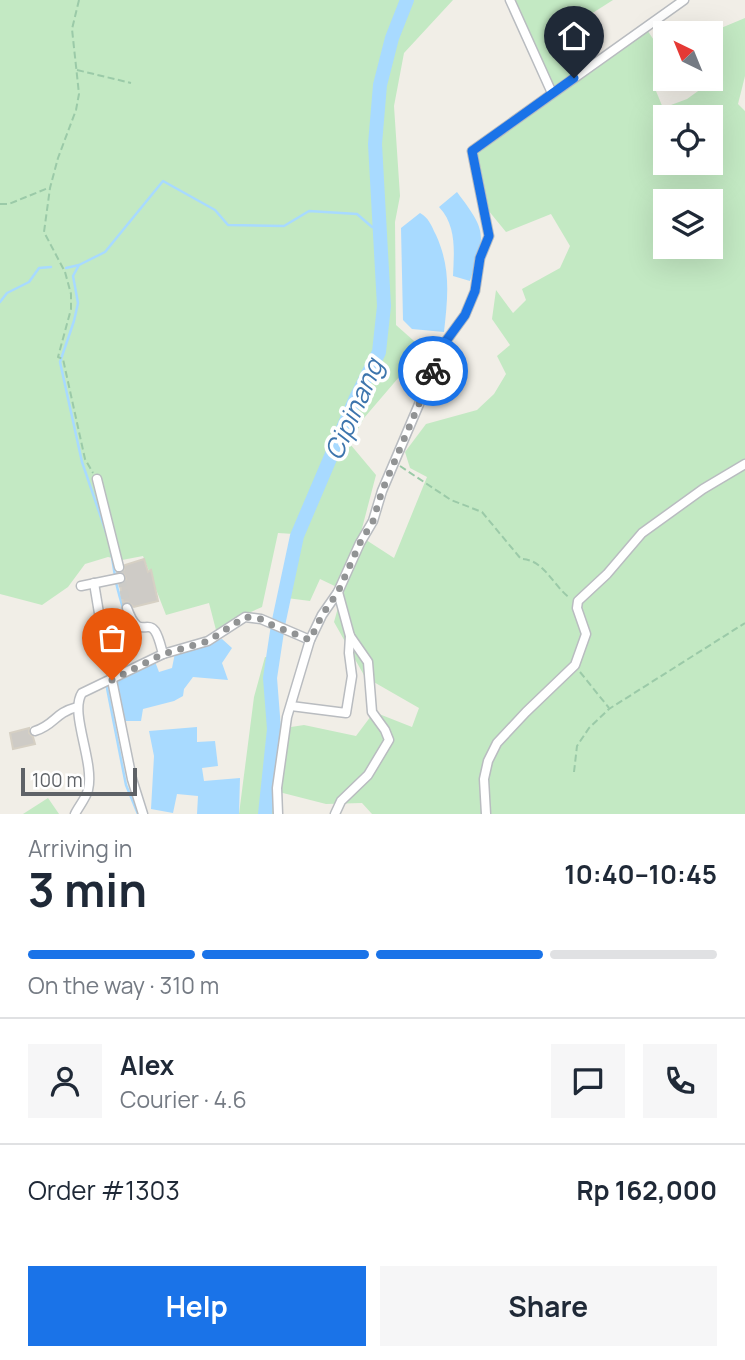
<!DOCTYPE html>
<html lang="en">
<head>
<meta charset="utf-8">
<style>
  body { margin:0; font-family:Manrope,sans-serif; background:#f6f6f7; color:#1f2937; height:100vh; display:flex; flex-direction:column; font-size:26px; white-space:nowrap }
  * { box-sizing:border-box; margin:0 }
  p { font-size:23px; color:#747a83 }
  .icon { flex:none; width:38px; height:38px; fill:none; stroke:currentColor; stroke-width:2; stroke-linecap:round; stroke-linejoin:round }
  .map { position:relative; height:814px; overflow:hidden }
  .side { display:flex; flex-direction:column; background:#fff; flex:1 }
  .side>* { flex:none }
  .needle { width:46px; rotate:317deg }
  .buttons { position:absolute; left:653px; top:21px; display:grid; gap:14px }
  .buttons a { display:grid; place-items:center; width:70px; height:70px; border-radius:0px; background:#fff; box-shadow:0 7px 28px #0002; font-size:35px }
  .scale { position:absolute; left:21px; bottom:18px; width:116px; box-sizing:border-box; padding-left:7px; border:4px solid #5e6267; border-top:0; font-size:19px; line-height:24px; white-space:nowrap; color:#5e6267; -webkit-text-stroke:5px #fff; paint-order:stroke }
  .pin { position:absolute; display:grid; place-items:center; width:60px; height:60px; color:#fff; margin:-72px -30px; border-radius:50% 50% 50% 0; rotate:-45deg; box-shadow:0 0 7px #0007 }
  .pin .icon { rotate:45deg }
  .courier { position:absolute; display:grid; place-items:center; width:70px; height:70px; margin:-35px; border:5px solid #1a73e8; border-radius:50%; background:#fff; color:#222; box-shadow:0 2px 9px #0007 }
  .summary em { font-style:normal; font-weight:700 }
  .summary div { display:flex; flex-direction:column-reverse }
  .summary { display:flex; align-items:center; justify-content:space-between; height:119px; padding:0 28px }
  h1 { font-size:46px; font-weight:700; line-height:52px }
  .bar { display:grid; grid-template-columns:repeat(4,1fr); gap:10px 7px; align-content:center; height:84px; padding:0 28px }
  .bar i { height:9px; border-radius:5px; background:#e0e1e3 }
  .bar .selected { background:#1a73e8 }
  .bar p { grid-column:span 4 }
  .line { display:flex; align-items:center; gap:18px; padding:0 28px; border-top:2px solid #e0e1e3 }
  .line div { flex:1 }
  .round { display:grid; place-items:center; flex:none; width:74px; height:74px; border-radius:0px; background:#f6f6f7 }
  .cta { display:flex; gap:14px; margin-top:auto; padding:14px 28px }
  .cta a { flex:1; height:80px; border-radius:0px; background:#1a73e8; color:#fff; font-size:28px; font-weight:700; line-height:80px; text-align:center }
  .cta a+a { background:#f6f6f7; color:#1f2937 }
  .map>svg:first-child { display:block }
</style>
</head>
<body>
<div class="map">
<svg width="745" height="814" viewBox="0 0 745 814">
  <rect width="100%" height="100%" fill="#f1eee7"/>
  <g fill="#c3e9c3" fill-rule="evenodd">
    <path d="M0 0H453L404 53 394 106 400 196 395 222 396 325 423 349 364 418 350 444 376 475 360 536 394 558 427 477 410 468 405 452 426 424 477 410 494 394 506 374 497 356 510 345 492 319 496 290 513 313 526 300 522 289 560 268 570 246 551 214 506 232 479 199 471 148 553 92 512 0H613L580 21 597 61 646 28C661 52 675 66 656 91L663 108 687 99 719 76 711 58 710 33H709L745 18V76L738 104 745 111V814H372L362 803 326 804 279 792 278 814H239L254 697 265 657 277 660 274 683 278 729 304 725 356 736 374 712 412 727 419 708 365 677 334 622 343 590 320 579 310 601 279 597 294 534 278 533 262 607 244 615 217 634 209 603 166 615 143 556 122 560 108 557 85 564 68 587 42 605 0 594ZM665 117H710V163H665ZM665 201H710V247H665Z"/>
    <polygon points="48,798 59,814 23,814"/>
  </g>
  <g fill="#a8daff">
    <path d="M457 192C488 233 485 234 470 281L453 276C454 252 457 226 439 207Z"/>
    <path d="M420 213C429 218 431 225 436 235 451 268 448 296 444 332L412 329 403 320 401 228Z"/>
    <polygon points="222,639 232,648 222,663 228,680 193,677 184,689 183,696 174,701 143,709 141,721 122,721 113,686 140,664 154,659 159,672 172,668 175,653"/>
    <polygon points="197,727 197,742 215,741 218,766 202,768 204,781 240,778 239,814 197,814 198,796 177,794 173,813 151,809 154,756 149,731"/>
  </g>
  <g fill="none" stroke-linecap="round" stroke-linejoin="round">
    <g stroke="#a8daff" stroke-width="2.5">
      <polyline points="66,268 79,265"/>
      <polyline points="0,302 7,293 29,282 39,268 51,267"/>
      <polyline points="107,535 82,462 60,362 74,321 78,303 73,276 79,265 105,252 163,181 215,210 228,225 284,226 309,211 357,214 372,227 381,227"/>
      <polyline points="111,551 115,576"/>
      <path d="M116 582C118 593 126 616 127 625 128 648 108 666 107 688L126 785 138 814"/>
    </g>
    <polyline stroke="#a8daff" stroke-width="14" points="265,814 274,729 270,678 278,625 297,536 355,400 379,352 384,306 375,144 380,85 392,38 407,0"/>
  </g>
  <g fill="#cecbc6" stroke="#d6d0c4" stroke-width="2">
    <polygon points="144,559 148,572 151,570 158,601 134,607 128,602 123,603 120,585 126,579 123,572 125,565"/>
    <polygon points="29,728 29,733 33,737 35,744 13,749 10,733"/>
  </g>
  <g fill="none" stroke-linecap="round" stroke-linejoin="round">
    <polyline stroke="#cccbc7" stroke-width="8" stroke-dasharray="8 4" stroke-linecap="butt" points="119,567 127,608"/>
    <defs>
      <g id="minor">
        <polyline points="510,0 552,93"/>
        <polyline points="97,479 119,567"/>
        <polyline points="94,583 102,631"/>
        <polyline points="81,586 120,578"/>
        <path d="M127 608C139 641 146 619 155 631 159 637 161 647 163 654"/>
        <polyline points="133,624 119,669 112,680 132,779 143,814"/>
        <polyline points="291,706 346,713 352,676 349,653 350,636"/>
        <path d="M35 731C55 725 54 713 77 707"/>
        <path d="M75 814C79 806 86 798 88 790 95 762 69 713 82 693L163 654 208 641 245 617 261 619 310 640"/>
        <polyline points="278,814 277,788 287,717 310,640 322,615 338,592 360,543 373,521 382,491 446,341 465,315 475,291 480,258 489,236 472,151 684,0"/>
        <polyline points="335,814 341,801 368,775 389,740 385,730 372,712 368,662 350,636 338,592"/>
        <polyline points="486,814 484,779 488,761 497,743 526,712 575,665 586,634 577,608 578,601 607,574 642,533 703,489 745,464"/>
      </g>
    </defs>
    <use href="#minor" stroke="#b9bcc0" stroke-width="11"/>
    <g stroke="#9bcaa8" stroke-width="2" stroke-dasharray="7 3.5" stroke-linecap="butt">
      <polyline points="79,0 72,29 79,94 76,110 58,158 50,188 44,232 65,272 71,294 71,309 58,357 63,359 85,459 93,473"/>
      <polyline points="77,70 131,83"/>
      <polyline points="0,204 9,204 48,188"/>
      <path d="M400 466 451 500 482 512 521 559C544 559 553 586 570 598"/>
      <polyline points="580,672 609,708"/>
      <polyline points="574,772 577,746 589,728 609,709 745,623"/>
    </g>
    <use href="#minor" stroke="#fff" stroke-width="8"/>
  </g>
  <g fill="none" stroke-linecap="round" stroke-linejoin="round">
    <polyline stroke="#919394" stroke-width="7" stroke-dasharray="0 12.6" points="112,680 163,654 208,641 245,617 261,619 272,625 310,640 322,615 338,592 360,543 373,521 382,491 433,371"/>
    <polyline stroke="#1a73e8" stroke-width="9" points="433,371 446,341 465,315 475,291 480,258 489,236 472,151 574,78"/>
  </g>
  <g text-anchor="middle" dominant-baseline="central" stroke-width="7" stroke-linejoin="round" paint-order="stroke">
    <g font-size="26" font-style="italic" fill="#3d75ad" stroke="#fff">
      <text transform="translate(353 409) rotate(-66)">Cipinang</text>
    </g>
  </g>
</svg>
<div class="buttons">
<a><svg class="needle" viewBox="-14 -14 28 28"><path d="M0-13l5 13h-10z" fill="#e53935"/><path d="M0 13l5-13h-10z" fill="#747a83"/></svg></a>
<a><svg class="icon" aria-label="locate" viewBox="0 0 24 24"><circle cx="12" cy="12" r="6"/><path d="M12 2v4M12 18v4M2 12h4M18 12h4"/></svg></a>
<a><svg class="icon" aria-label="layers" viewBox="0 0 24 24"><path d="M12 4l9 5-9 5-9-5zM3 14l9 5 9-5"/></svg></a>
</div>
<div class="scale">100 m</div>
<div class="pin" style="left:112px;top:680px;background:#ea580c"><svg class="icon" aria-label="bag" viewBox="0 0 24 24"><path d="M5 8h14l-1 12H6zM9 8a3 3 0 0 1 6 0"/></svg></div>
<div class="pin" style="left:574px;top:78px;background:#1f2937"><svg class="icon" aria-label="home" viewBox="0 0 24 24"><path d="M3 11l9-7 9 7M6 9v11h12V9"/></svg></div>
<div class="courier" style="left:433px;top:371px"><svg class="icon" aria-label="bike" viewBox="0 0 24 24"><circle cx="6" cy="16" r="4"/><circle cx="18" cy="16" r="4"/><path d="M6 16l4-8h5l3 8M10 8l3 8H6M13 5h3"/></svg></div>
</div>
<section class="side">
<div class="summary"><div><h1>3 min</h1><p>Arriving in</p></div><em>10:40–10:45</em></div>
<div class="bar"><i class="selected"></i><i class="selected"></i><i class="selected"></i><i></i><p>On the way · 310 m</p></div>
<div class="line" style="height:126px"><a class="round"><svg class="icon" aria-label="person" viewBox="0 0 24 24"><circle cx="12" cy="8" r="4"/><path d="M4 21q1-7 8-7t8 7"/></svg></a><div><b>Alex</b><p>Courier · 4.6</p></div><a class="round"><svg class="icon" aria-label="chat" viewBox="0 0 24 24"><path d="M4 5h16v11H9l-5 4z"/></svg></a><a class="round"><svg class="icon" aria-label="phone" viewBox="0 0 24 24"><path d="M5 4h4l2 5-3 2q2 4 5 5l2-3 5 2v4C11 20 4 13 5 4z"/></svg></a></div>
<div class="line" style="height:91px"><div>Order #1303</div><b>Rp 162,000</b></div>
<div class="cta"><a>Help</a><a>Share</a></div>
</section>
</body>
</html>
